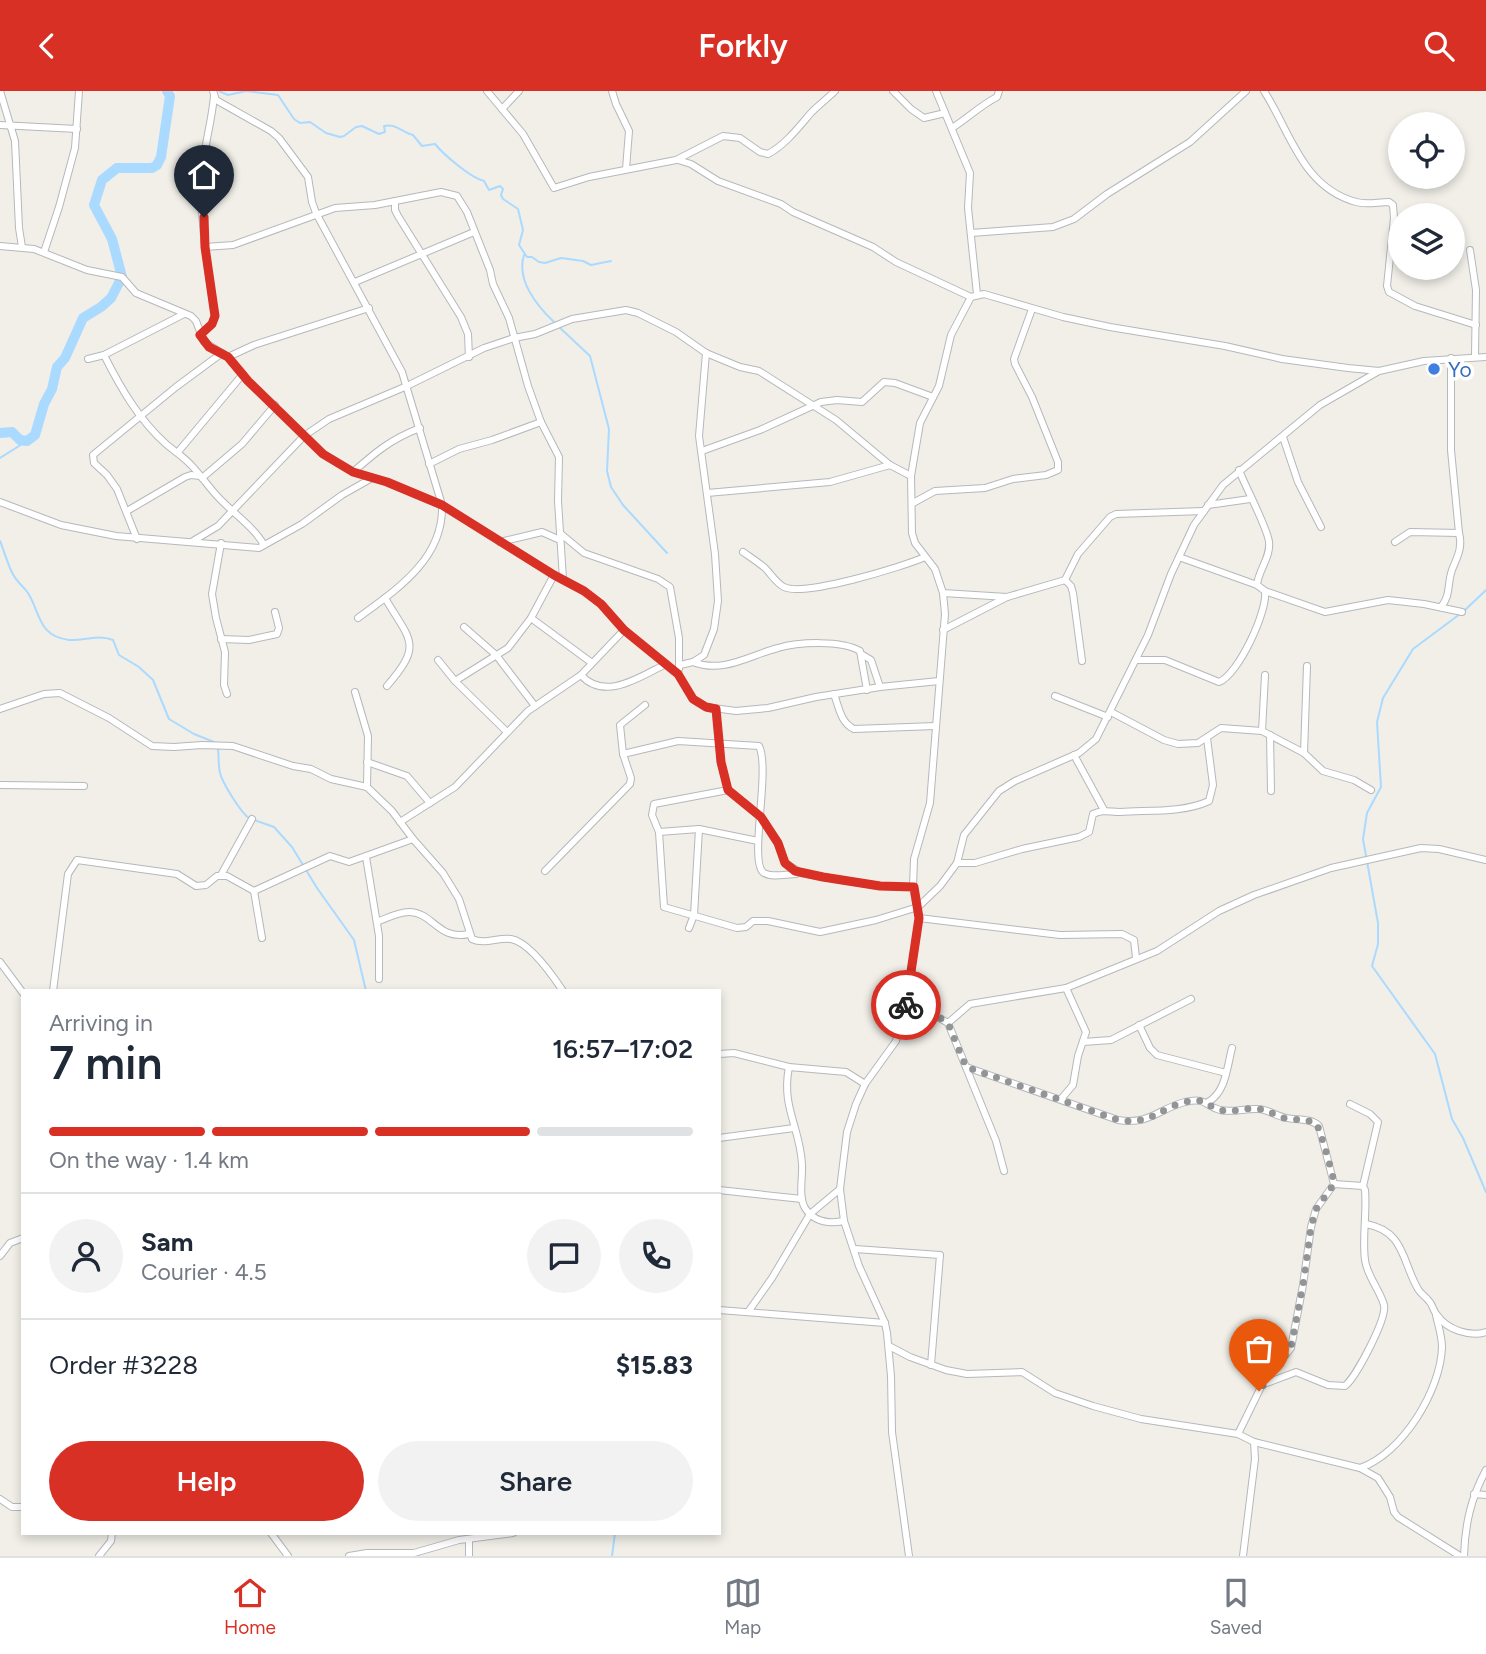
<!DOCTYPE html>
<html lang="en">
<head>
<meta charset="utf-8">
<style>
  body { margin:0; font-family:Figtree,sans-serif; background:#f2f2f3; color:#1f2937; height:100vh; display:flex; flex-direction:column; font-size:26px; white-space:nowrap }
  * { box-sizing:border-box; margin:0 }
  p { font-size:23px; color:#747a83 }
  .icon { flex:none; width:38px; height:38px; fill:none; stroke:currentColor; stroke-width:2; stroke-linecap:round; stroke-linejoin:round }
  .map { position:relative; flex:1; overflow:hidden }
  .panel { position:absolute; left:21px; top:898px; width:700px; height:546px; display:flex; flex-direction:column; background:#fff; border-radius:0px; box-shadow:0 4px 10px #0003 }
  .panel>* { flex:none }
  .fabs { position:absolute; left:1388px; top:21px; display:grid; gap:14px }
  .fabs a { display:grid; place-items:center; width:77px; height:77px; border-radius:50%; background:#fff; box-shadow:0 4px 10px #0003; font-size:35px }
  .pin { position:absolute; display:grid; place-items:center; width:60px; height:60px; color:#fff; margin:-72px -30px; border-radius:50% 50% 50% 0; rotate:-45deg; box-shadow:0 0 7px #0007 }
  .pin .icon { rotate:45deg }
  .courier { position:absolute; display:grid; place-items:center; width:70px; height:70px; margin:-35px; border:5px solid #d93025; border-radius:50%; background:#fff; color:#222; box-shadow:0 2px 9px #0007 }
  .overview em { font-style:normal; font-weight:600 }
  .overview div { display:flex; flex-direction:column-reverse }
  .overview { display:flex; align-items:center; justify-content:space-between; height:119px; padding:0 28px }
  h1 { font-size:46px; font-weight:600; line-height:52px }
  .bar { display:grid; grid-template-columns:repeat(4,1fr); gap:10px 7px; align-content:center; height:84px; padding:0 28px }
  .bar i { height:9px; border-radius:5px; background:#e0e1e3 }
  .bar .current { background:#d93025 }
  .bar p { grid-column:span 4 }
  .line { display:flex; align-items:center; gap:18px; padding:0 28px; border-top:2px solid #e0e1e3 }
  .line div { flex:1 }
  .round { display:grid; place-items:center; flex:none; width:74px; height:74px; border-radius:37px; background:#f2f2f3 }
  .button { display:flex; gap:14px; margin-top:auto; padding:14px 28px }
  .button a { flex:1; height:80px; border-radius:42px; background:#d93025; color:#fff; font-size:28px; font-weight:600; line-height:80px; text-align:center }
  .button a+a { background:#f2f2f3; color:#1f2937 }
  header { display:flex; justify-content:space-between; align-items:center; height:91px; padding:0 28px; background:#d93025; color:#fff; font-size:32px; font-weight:600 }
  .tabs { display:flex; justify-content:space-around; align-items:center; height:98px; border-top:2px solid #e0e1e3; background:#fff; font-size:19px; color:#747a83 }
  .tabs a { display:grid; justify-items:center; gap:4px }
  .tabs .current { color:#d93025 }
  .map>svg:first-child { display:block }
</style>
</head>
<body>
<header><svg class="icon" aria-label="back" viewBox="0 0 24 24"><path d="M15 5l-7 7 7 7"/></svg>Forkly<svg class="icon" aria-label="search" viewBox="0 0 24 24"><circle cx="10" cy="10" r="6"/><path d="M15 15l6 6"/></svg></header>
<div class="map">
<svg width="1486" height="1465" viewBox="0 0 1486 1465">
  <rect width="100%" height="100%" fill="#f1efe8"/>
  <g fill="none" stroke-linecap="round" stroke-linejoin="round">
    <g stroke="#aadaff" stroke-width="2">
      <path d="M219 0 228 4 246 0 278 4 294 28 300 32 310 31 326 42 340 46 344 45 356 36 362 35 379 43 385 41 384 35C396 32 403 42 413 44L422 55 435 53C444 64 471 87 484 90L489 99 500 95 503 98 501 104 503 108 518 118 523 139 519 154 527 166H532L539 171 545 172 561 167 583 170 591 174 611 170"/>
      <path d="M524 164C516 189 537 215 554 231"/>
      <polyline points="558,235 590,265 609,338 607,380 611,396 623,414 667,462"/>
      <polyline points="0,367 27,350"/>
      <path d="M0 450C3 457 10 480 14 485 18 492 24 496 28 502 41 523 38 545 69 549 85 550 98 543 113 549L119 564 139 576 153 589 169 628 194 643 214 651"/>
      <polyline points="1464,520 1486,499"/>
      <polyline points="1460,523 1413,558 1383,607 1377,631 1381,696 1367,722 1363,748 1378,832 1378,853 1372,875 1435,963 1452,1028 1463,1047 1486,1101"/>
      <path d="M218 658C219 666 218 674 220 682 222 691 241 722 249 727"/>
      <polyline points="254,729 274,736 292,756 317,797 354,849 366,900"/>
      <polyline points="612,1465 615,1442"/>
    </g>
    <polyline stroke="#aadaff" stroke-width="10" points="0,342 12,341 20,349 27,350 35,344 44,313 52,298 57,276 65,267 83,227 101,216 111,207 122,186 112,148 94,114 102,89 117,77 152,77 157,74 161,66 170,5 167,0"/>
    <defs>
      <g id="minor">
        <polyline points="0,0 15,50 19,137 22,156"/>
        <path d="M213 0 216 9 271 40 279 47 308 86 312 111 316 122 402 281 442 414C444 468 396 499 358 527"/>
        <path d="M487 0 523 43 554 97 589 86 676 69 723 45 740 47 760 61 768 63C785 54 798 37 810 23 817 15 827 8 835 0"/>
        <polyline points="612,0 616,13 629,40 626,78"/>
        <polyline points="893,0 911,18 924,27 945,22"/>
        <polyline points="936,0 970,82 968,117 977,203"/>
        <path d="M1264 0C1291 42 1302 96 1356 111 1366 114 1378 111 1389 111L1393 114 1394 127 1387 195 1389 201 1415 215 1476 234"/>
        <polyline points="502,18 519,0"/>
        <polyline points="0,34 77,38"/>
        <path d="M952 37C968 27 981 14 997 6L999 0"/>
        <polyline points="678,69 691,73 718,90 781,113 793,121 873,156 896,171 971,206"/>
        <polyline points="395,110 395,119 398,125 461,226 468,243 469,266"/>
        <polyline points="971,142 1053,136 1074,128 1107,103 1190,51 1246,0"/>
        <polyline points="0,155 34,158 87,179 122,186 136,202 191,225 196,230 204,251 228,266 248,290 323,363 353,381 387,391 442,414 554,484 584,500 601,513 624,539 678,583 693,608 706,616 736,620 768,617 816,606 880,596 939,590"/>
        <polyline points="205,156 233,154 335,117 375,114 441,101 457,105 467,121 490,179 493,193 509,227 528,295 541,331 559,366 558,410 563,488"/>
        <polyline points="1470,159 1476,199 1475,265"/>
        <polyline points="44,161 59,116 75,57 79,0"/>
        <polyline points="355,191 474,141"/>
        <path d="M200 244 212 233 215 225C208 180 198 120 203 75 205 51 212 29 214 5"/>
        <path d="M104 264C120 296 139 329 166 353 174 360 184 366 191 374 201 384 209 397 219 407 234 423 254 436 264 454"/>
        <polyline points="228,266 254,254 369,217"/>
        <polyline points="1451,267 1451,359 1459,442"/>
        <polyline points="88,268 104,264 184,223"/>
        <polyline points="1283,346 1298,391 1321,436"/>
        <polyline points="702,360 760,339 821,311 837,309 862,311 884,291 895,292 933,306"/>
        <polyline points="178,361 243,283"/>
        <polyline points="429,373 459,358 492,349 541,331"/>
        <path d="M353 381C376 361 391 348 420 337"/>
        <polyline points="202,387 242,353 275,314"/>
        <polyline points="707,402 830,391 890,374"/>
        <polyline points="0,411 61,434 116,445 259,457 302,433 342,404 372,387"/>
        <polyline points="913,412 935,400 985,397 1013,388 1046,384 1058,379 1058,371 1032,306 1015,273 1014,268 1032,218"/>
        <polyline points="1208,414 1250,408"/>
        <polyline points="127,420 185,386 191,384 200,385"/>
        <polyline points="561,443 584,462 658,488 670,496 679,547 679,578"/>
        <polyline points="137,448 117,398 107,384 94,372 93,364 176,296 222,262"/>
        <polyline points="193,450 218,435 304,345 329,328 407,295 484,257 514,247 535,243 572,228 626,219 638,222 676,241 706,262 740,276 759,280 836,329 890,374 911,385"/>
        <polyline points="500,451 542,441 560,449"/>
        <path d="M1395 451 1410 441 1459 442C1463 457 1457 466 1452 479 1447 493 1451 504 1441 516"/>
        <polyline points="221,452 212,503 216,527 225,561 224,594 227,603"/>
        <path d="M743 461C750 466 758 471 765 477 771 483 776 492 784 496 804 506 902 476 925 466"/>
        <polyline points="1179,466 1257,494"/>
        <polyline points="1065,489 1071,495 1073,502 1082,570"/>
        <polyline points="1265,500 1325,521 1388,509 1424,513 1462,521"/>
        <polyline points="943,502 1007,506"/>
        <path d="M385 507C411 551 423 553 387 595"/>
        <polyline points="531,527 592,572"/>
        <polyline points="464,536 496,564 535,615"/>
        <polyline points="943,539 1007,506 1065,489 1078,463 1110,426 1116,423 1204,420"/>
        <polyline points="221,548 249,549 277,543 279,537 275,521"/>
        <polyline points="861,563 871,569 880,596"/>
        <polyline points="438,569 455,590 507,641"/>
        <path d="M1136 569H1165L1219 591C1238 584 1268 520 1265 500L1257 494C1258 480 1271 466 1269 451 1268 438 1245 395 1239 379"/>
        <path d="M693 571C723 583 750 564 778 557 798 551 842 549 860 560L867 599"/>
        <polyline points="680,574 693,571 704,564 714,538 718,510 715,463 699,345 706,262"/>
        <path d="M581 584C605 611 641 585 666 573"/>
        <polyline points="455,590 508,557 531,527 554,484"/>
        <polyline points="355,601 368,645 367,696"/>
        <path d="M834 603C839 617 841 632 854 638L935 635"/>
        <polyline points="1055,605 1108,626"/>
        <path d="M0 618 44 603 60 602 109 627 152 655 174 656 202 654 233 655 293 675 311 678 331 688 367 696 392 720 413 748 443 782 459 808 472 848C485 854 498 846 511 848 529 851 553 885 563 900"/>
        <polyline points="716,619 721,672 728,699 761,726 778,752 785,772 801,782 823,786 880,795 913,796"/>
        <polyline points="1111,621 1164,649 1178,653 1198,652 1221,637 1262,640 1304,662 1323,680 1354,689 1371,699"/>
        <polyline points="1262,640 1265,584"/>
        <polyline points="1270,644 1271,700"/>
        <polyline points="1304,662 1307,575"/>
        <path d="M623 663 678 650 759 655C771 679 748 772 764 782 773 787 786 783 796 783"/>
        <polyline points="1074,664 1104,719"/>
        <polyline points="367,671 407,685 430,712"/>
        <polyline points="0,694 84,695"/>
        <polyline points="728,699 654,713 652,724 659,741 664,816 737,837 746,836 753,830 768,830 820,841 876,829 918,816 940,795 957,772 964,744 999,700 1015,690 1079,662 1096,648 1148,544 1171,483 1194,434 1223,394 1320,314 1379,280"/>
        <polyline points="400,731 455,696 528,620 581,584 624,539"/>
        <polyline points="659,741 699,738 758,750"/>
        <polyline points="366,766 379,845 379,888"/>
        <path d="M957 772H975L1022 758 1079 746 1089 741 1093 723C1104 718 1109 721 1120 721 1148 719 1183 722 1209 710L1213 694 1207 647"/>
        <polyline points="545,780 630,693 631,687 623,663 620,634 645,614"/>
        <polyline points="221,784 252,728"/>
        <polyline points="919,827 1060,844 1122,843 1134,849 1136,867"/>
        <path d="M377 831C387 827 398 821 409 821 433 821 438 850 469 843"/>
        <polyline points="689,837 694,824 699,738"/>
        <polyline points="262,847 254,800 330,765 349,771 413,748"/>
        <polyline points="0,871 23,902"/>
        <polyline points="53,900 68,783 77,769 177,783 196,795 206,794 217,785 227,785 254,800"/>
        <polyline points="906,914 922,917 948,932 970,913 1066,897 1157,860 1219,820 1254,804 1331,777 1421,757 1439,758 1486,769"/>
        <polyline points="948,932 996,1050 1004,1080"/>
        <polyline points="1139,934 1150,957 1157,964 1226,982"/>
        <polyline points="1083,951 1111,949 1191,908"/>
        <polyline points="719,963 734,962 789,976 846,981 865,993"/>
        <path d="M789 976C781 1016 800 1036 802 1073 803 1086 798 1105 805 1117 814 1131 829 1133 844 1130"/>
        <path d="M966 976 1118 1029C1150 1034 1158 1018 1185 1011 1207 1006 1205 1015 1220 1019 1233 1022 1245 1017 1258 1018 1267 1018 1274 1024 1283 1026 1295 1030 1310 1026 1319 1035L1334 1093 1316 1118 1311 1136 1303 1194 1291 1257 1262 1294 1238 1343"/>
        <polyline points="1061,1008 1073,994 1078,965 1086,941 1066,897"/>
        <path d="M1208 1011C1226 1001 1227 976 1232 957"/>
        <polyline points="1350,1013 1370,1023 1378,1031 1363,1095"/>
        <polyline points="719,1047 794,1037"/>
        <polyline points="719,1099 802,1108"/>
        <path d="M1366 1133C1405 1140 1402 1171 1418 1198 1420 1202 1426 1206 1429 1210 1433 1214 1433 1220 1437 1224 1447 1239 1470 1246 1486 1241"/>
        <polyline points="855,1158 940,1164 931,1274"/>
        <polyline points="0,1165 10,1152 23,1147"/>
        <polyline points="719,1219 885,1232"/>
        <polyline points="748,1221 772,1187 810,1123 840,1098"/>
        <polyline points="889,1255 910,1266 946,1279 967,1283 1022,1281 1055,1302 1093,1315 1141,1328 1238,1343 1254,1351 1360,1377 1378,1387 1390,1406 1394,1421 1398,1426 1460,1465"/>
        <path d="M1264 1293 1296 1281 1328 1294 1345 1295C1356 1286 1387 1228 1384 1214 1380 1199 1367 1185 1365 1169 1362 1147 1367 1122 1365 1099L1363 1095 1334 1093"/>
        <path d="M1360 1377C1402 1363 1441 1299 1442 1256 1442 1245 1438 1234 1436 1224"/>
        <polyline points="1474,1403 1486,1404"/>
        <polyline points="0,1408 12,1416 23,1416"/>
        <polyline points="271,1442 288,1465"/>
        <polyline points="469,1448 469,1465"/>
        <polyline points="99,1465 111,1450 112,1442"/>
        <polyline points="349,1465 367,1462 414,1462 459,1449 513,1442"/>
        <polyline points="909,1465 892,1341 891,1285 887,1242 885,1232 859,1175 844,1130 840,1098 847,1041 856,1013 865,993 896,950 906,914 919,827 913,796 914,768 930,712 945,523 943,502 935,478 915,452 912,442 911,385 920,332 939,295 951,244 971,206 984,203 1063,226 1110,236 1225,255 1282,268 1348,277 1379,280 1424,270 1486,266"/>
        <polyline points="1243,1465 1255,1368 1254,1351"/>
        <path d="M1464 1465C1465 1433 1471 1407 1486 1379"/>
      </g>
    </defs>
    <use href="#minor" stroke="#b5b8bc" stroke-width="8"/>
    <use href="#minor" stroke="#fff" stroke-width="6"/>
  </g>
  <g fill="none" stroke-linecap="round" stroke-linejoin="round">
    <path stroke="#929495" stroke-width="7" stroke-dasharray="0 12.6" d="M906 914 931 921 948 932 966 976 1118 1029C1152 1034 1158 1018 1185 1011 1207 1006 1205 1015 1221 1019 1233 1022 1246 1016 1258 1018 1268 1019 1275 1024 1284 1027 1295 1029 1306 1028 1316 1032 1319 1035 1334 1086 1334 1093L1316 1118 1311 1136 1303 1194 1291 1256 1259 1300"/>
    <polyline stroke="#d93025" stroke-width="9" points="204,126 205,156 215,225 212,233 200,244 209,256 228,266 248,290 323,363 353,381 387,391 442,414 554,484 584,500 601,513 624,539 678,583 693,608 706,616 716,618 721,671 728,699 761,726 778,752 785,772 795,780 823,786 880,795 914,796 919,827 906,914"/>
  </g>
  <circle fill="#3f7fe0" stroke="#fff" stroke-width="2.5" cx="1434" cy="278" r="7"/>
  <g text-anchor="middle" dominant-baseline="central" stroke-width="7" stroke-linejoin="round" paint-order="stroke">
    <g font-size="21" fill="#366cbe" stroke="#fff" text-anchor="start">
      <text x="1448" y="278">Yo</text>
    </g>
  </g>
</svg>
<div class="fabs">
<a><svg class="icon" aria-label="locate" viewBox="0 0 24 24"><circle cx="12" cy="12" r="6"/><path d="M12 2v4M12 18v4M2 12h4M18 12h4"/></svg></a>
<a><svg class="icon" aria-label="layers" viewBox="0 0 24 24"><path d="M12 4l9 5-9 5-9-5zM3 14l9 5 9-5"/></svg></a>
</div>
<div class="pin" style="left:1259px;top:1300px;background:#ea580c"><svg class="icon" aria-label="bag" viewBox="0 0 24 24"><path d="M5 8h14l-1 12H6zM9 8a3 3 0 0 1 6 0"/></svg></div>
<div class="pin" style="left:204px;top:126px;background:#1f2937"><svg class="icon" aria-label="home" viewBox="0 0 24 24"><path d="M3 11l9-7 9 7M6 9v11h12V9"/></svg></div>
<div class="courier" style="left:906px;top:914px"><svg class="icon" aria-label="bike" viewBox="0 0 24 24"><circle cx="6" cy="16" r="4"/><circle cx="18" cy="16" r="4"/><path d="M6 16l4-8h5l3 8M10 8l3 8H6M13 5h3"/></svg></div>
<section class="panel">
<div class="overview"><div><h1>7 min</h1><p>Arriving in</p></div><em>16:57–17:02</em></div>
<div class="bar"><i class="current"></i><i class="current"></i><i class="current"></i><i></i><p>On the way · 1.4 km</p></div>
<div class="line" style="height:126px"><a class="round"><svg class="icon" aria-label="person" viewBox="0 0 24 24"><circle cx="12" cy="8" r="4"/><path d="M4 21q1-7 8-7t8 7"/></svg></a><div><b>Sam</b><p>Courier · 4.5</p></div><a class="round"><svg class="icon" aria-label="chat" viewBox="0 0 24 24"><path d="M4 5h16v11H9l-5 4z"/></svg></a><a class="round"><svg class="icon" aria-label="phone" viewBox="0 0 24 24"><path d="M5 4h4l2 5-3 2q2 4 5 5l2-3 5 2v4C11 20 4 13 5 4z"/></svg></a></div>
<div class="line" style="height:91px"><div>Order #3228</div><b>$15.83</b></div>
<div class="button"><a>Help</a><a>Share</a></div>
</section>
</div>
<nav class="tabs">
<a class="current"><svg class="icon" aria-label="home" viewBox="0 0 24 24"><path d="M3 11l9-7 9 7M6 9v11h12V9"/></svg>Home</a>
<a><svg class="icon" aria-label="map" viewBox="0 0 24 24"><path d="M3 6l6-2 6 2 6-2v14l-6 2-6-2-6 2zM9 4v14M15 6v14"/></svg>Map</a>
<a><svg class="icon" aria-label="saved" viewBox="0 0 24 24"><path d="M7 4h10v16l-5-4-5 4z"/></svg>Saved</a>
</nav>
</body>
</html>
